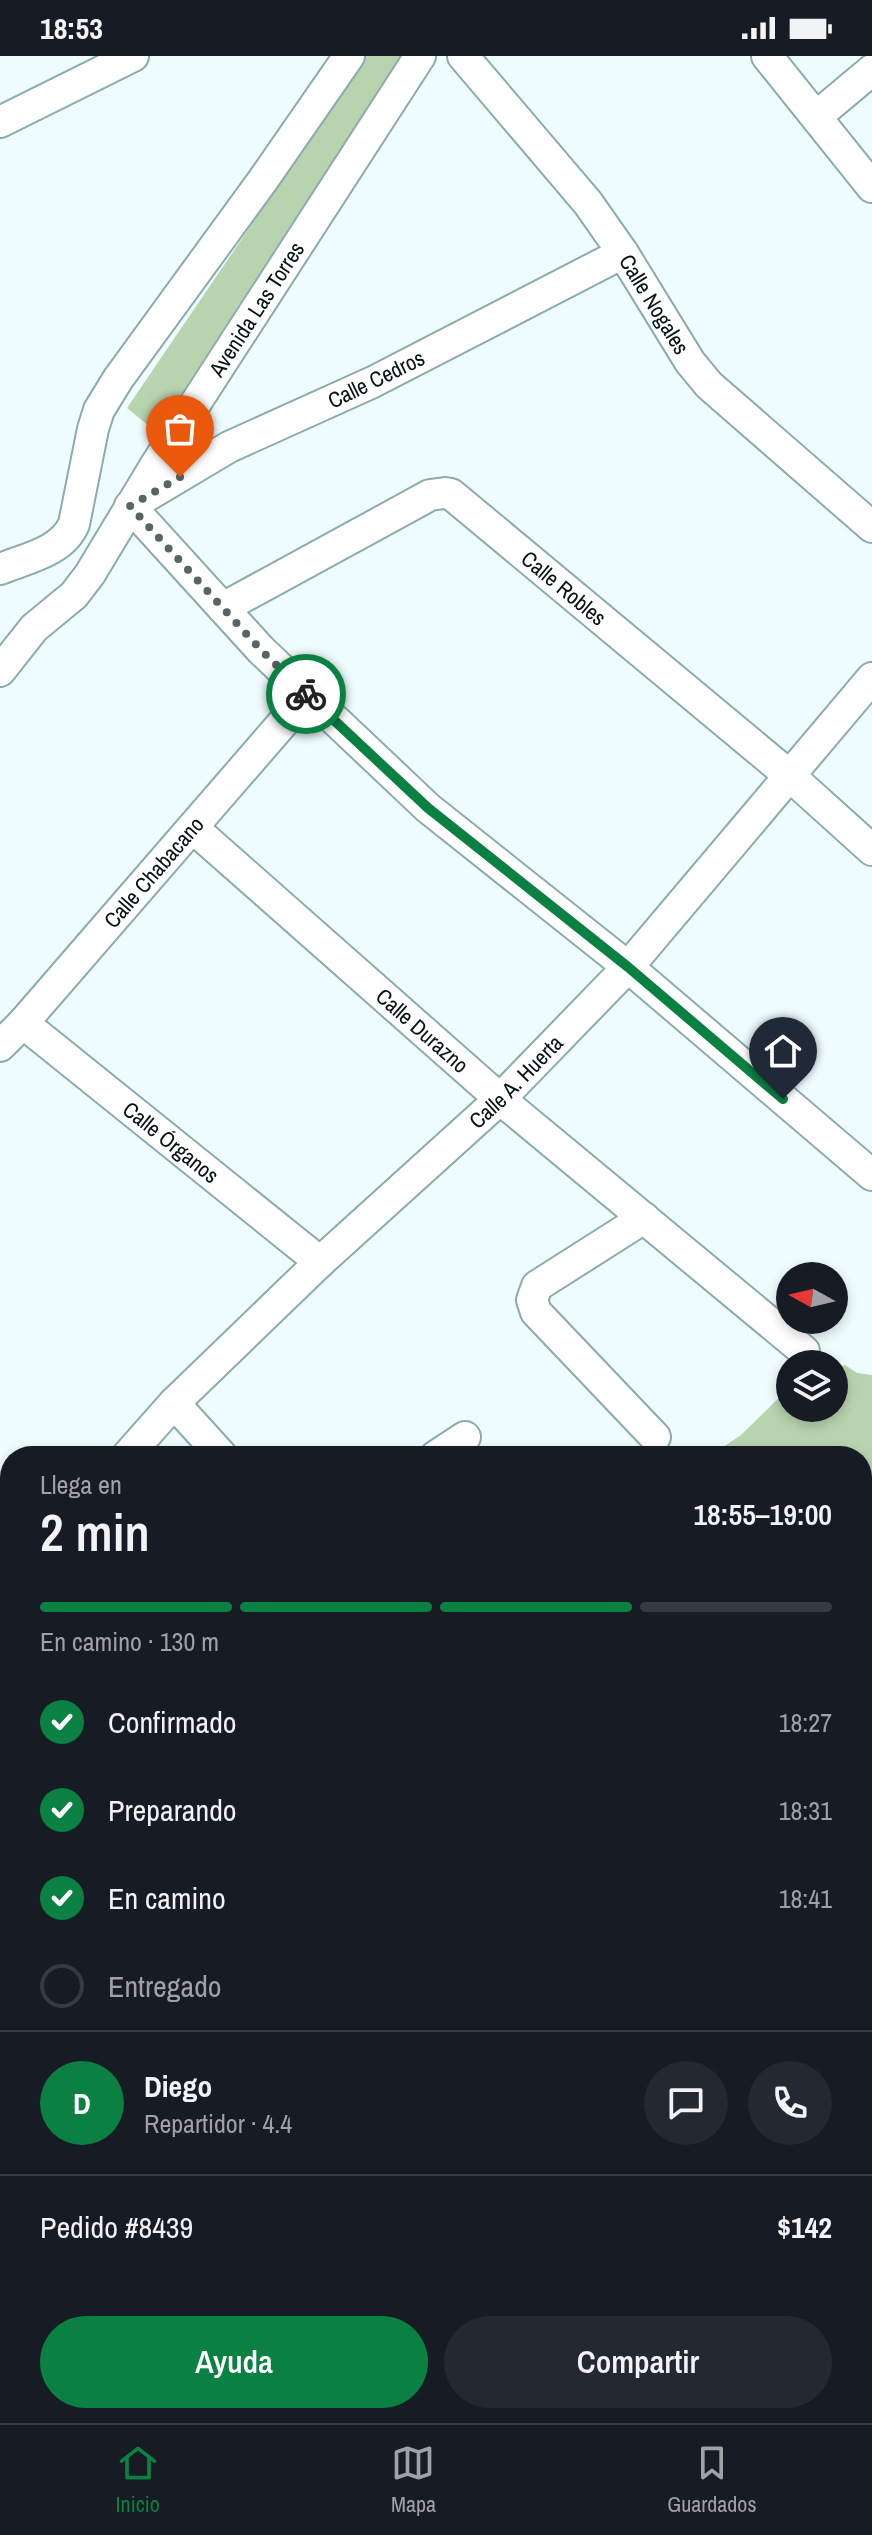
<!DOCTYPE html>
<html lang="es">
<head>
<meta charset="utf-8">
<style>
  body { margin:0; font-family:"Archivo Narrow",sans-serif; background:#242831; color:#f1f3f6; height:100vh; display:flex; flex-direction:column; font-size:30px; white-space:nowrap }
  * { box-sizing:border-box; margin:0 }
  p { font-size:26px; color:#9ea1a6 }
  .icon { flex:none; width:44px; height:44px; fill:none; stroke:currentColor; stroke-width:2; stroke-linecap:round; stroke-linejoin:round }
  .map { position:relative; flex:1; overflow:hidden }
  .panel { position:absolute; left:0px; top:1390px; width:872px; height:978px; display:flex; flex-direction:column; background:#171b24; border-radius:32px 32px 0 0; box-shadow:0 4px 12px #0003 }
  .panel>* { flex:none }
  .needle { width:52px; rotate:278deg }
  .fabs { position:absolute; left:776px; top:1206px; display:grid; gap:16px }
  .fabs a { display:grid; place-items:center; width:72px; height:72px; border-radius:50%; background:#171b24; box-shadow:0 4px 12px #0003; font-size:40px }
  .pin { position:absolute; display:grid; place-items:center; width:68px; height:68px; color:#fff; margin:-82px -34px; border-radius:50% 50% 50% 0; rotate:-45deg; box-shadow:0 0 8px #0007 }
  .pin .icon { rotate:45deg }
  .courier { position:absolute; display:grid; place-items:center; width:80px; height:80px; margin:-40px; border:6px solid #0b8043; border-radius:50%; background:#fff; color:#222; box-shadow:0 2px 10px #0007 }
  .head em { font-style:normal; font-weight:600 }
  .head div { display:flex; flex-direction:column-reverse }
  .head { display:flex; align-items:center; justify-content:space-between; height:136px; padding:0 40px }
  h1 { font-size:52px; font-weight:600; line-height:60px }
  .bar { display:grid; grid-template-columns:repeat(4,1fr); gap:12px 8px; align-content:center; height:96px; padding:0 40px }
  .bar i { height:10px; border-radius:6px; background:#363941 }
  .bar .selected { background:#0b8043 }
  .bar p { grid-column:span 4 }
  .line { display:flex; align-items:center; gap:20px; padding:0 40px; border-top:2px solid #363941 }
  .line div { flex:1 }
  .round { display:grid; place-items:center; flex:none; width:84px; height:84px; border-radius:42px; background:#242831 }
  ol { padding:0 40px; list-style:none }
  li { display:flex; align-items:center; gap:24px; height:88px }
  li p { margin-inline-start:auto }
  li .icon { padding:8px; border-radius:50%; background:#0b8043; color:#fff; stroke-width:4 }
  li:last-child { color:#9ea1a6 }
  li i { width:44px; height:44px; border:4px solid #363941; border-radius:50% }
  .primary-button { display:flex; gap:16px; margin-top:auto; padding:16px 40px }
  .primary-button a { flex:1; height:92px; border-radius:48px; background:#0b8043; color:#fff; font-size:32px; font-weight:600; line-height:92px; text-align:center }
  .primary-button a+a { background:#242831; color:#f1f3f6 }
  .status { display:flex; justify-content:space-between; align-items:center; height:56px; padding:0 40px; background:#171b24; direction:ltr }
  .status svg { height:22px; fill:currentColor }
  .menu { display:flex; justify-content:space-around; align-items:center; height:112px; border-top:2px solid #363941; background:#171b24; font-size:22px; color:#9ea1a6 }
  .menu a { display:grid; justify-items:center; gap:4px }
  .menu .selected { color:#0b8043 }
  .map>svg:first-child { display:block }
</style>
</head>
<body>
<div class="status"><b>18:53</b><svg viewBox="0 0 49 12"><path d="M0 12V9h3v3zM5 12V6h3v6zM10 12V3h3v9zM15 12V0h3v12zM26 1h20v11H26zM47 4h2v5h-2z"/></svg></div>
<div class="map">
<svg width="872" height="2367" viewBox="0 0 872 2367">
  <rect width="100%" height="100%" fill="#effcfe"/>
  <g fill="#b8d4ae">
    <polygon points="366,0 407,0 160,379 127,352"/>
    <polygon points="845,1309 857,1317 872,1319 872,1997 862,1982 862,1400 710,1400 741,1379 790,1331 790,1352 834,1352 834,1314"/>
  </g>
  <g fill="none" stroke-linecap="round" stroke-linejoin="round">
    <defs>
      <g id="street">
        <path id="s1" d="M463 0 588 147 623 197 690 306 709 329 872 471"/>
        <polyline points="767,0 872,131"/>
        <polyline points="817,60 872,14"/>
        <polyline points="0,66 133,0"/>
        <polyline points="623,197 373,326 229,391 130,450 261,594 428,752 628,911 872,1119"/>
        <path d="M0 513C27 502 62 496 74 468L93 373 99 354 118 323 263 124 349 0"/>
        <path id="s2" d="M223 552 430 439 445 437 451 438 790 720 872 794"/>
        <path id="s3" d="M0 615 34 572 74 539 90 518 155 410 420 0"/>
        <path id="s4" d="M193 772 500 1043 804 1295"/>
        <path id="s5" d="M23 967 320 1206"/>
        <path id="s6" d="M0 990 23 967 307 639"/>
        <polyline points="644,1162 537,1230 532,1244 536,1256 655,1381"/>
        <polyline points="174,1347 222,1400"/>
        <path id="s7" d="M127 1400 174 1347 320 1206 500 1043 628 911 872 622"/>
        <polyline points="436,1400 465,1381"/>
        <polyline points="0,1514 8,1533"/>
        <polyline points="862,1991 872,1950"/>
        <polyline points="0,2033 10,2041"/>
        <polyline points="862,2214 872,2214"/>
        <polyline points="0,2219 10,2217"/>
        <polyline points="862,2356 872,2357"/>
        <polyline points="403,2358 417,2367"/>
        <polyline points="199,2367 213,2358"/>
        <polyline points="482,2367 483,2358"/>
        <polyline points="659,2367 659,2358"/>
        <polyline points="820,2367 820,2358"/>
      </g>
    </defs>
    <use href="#street" stroke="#8babb0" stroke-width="34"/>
    <use href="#street" stroke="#fff" stroke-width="30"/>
  </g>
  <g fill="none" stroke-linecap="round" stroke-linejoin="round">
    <polyline stroke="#586466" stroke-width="8" stroke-dasharray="0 14.4" points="180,421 130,450 261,594 306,638"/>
    <polyline stroke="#0b8043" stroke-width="10" points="306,638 428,752 628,911 783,1043"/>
  </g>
  <g text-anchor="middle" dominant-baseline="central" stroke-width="8" stroke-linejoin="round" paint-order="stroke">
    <g font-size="22" fill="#061214" stroke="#fff">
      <text stroke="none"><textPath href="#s1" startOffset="314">Calle Nogales</textPath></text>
      <text stroke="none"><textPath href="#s3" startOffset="446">Avenida Las Torres</textPath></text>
      <text transform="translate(376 323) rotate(-26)">Calle Cedros</text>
      <text stroke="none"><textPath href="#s2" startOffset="404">Calle Robles</textPath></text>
      <text stroke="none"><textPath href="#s6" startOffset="232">Calle Chabacano</textPath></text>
      <text stroke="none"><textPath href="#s4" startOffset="306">Calle Durazno</textPath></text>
      <text stroke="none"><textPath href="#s7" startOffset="540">Calle A. Huerta</textPath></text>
      <text stroke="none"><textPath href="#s5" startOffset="190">Calle Órganos</textPath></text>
    </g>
  </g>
</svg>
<div class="fabs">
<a><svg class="needle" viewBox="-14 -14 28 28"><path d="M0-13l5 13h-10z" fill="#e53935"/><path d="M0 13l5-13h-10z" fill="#9ea1a6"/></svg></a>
<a><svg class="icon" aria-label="layers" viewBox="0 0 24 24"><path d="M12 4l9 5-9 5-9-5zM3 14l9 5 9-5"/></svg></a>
</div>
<div class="pin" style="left:180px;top:421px;background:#ea580c"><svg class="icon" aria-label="bag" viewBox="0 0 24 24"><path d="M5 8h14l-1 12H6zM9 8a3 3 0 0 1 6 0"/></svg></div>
<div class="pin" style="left:783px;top:1043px;background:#1f2937"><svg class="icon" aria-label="home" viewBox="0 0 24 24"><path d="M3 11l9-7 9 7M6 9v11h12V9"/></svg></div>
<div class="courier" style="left:306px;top:638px"><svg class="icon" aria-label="bike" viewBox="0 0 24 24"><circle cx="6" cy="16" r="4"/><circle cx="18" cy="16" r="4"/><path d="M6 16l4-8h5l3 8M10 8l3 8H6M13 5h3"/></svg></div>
<section class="panel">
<div class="head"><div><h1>2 min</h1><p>Llega en</p></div><em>18:55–19:00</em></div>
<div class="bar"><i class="selected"></i><i class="selected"></i><i class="selected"></i><i></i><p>En camino · 130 m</p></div>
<ol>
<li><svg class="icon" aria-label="check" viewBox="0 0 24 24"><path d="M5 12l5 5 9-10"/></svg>Confirmado<p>18:27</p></li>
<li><svg class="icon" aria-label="check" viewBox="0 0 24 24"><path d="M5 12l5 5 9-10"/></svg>Preparando<p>18:31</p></li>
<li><svg class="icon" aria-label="check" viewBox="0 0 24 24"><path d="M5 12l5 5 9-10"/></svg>En camino<p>18:41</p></li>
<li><i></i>Entregado</li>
</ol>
<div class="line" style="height:144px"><b class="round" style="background:#0b8043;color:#fff">D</b><div><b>Diego</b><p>Repartidor · 4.4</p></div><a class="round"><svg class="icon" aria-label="chat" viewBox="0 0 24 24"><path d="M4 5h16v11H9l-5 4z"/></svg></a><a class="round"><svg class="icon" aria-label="phone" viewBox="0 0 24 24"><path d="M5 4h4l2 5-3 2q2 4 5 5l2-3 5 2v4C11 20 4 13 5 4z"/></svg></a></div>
<div class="line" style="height:104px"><div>Pedido #8439</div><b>$142</b></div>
<div class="primary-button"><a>Ayuda</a><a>Compartir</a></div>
</section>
</div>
<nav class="menu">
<a class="selected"><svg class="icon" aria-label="home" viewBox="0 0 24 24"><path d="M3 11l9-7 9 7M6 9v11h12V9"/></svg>Inicio</a>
<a><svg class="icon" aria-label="map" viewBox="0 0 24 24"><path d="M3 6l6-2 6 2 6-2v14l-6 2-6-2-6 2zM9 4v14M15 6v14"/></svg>Mapa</a>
<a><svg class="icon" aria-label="saved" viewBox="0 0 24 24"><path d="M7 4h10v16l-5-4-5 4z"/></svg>Guardados</a>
</nav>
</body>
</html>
